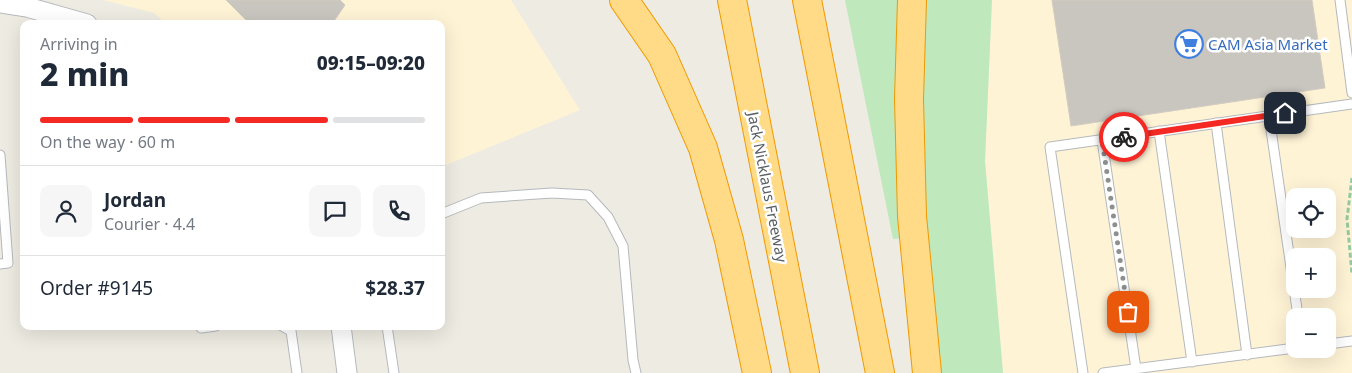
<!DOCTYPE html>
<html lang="en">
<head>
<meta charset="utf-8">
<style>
  body { margin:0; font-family:"Noto Sans",sans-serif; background:#f6f6f7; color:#1f2937; height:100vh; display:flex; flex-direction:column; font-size:19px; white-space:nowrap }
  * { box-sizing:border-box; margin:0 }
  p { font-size:16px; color:#747a83 }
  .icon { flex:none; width:28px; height:28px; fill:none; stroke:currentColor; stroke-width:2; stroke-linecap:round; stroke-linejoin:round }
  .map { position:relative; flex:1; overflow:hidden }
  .panel { position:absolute; left:20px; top:20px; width:425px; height:310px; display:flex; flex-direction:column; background:#fff; border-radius:10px; box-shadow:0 5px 20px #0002 }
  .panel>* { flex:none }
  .fabs { position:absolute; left:1286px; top:188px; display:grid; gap:10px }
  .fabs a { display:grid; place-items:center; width:50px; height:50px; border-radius:10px; background:#fff; box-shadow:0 5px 20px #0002; font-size:25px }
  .pin { position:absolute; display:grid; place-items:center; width:42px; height:42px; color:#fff; margin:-21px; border-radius:10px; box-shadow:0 2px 8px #0006 }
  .courier { position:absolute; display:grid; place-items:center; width:50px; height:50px; margin:-25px; border:4px solid #f42923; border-radius:50%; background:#fff; color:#222; box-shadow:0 1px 6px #0007 }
  .overview em { font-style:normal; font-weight:800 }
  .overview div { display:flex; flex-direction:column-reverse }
  .overview { display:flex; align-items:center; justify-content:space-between; height:85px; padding:0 20px }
  h1 { font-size:32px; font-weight:800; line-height:38px }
  .bar { display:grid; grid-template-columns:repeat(4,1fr); gap:8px 5px; align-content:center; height:60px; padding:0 20px }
  .bar i { height:6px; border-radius:4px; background:#e0e1e3 }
  .bar .on { background:#f42923 }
  .bar p { grid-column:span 4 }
  .line { display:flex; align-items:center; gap:12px; padding:0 20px; border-top:1px solid #e0e1e3 }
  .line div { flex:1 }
  .round { display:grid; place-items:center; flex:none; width:52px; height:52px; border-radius:10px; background:#f6f6f7 }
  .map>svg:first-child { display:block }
</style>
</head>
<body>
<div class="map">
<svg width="1352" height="373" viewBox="0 0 1352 373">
  <rect width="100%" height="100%" fill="#eeebe2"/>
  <g fill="#fff3d6" fill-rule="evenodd">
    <polygon points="103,0 511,0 580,110 441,167 441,24 166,24 154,13"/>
    <path d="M992 0H1352V373H1003L985 161ZM1295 196H1328V229H1295ZM1295 256H1328V289H1295ZM1295 316H1328V349H1295Z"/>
  </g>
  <g fill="#bfe8bd">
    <polygon points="845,0 899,0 895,81 904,238 893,239"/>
    <polygon points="922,0 992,0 985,161 1003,373 939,373 925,202 920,95"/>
  </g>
  <g fill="#c9c5bf" stroke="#d3ccc0">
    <polygon points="226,0 340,0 345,5 332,24 250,24"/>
    <polygon points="1052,0 1312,0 1325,88 1071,126"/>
  </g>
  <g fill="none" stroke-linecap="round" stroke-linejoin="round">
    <defs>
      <g id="service">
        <polyline points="1340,0 1352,93"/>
        <polyline points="1269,116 1298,316"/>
        <polyline points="1216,123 1247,355"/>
        <polyline points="1159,131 1192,362"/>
        <polyline points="1102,140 1136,369"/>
        <polyline points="0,155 8,263 0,264"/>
        <polyline points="441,214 481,198 552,193 588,195 608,217 623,246 633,360 636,373"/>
        <polyline points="282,326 291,331 297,373"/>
        <polyline points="387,326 394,373"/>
        <polyline points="201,328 216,326"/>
        <polyline points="1328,344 1352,341"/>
        <polyline points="1083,373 1050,147 1352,104"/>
        <polyline points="1103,373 1295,348"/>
      </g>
      <g id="minor">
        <polyline points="0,3 27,7 87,24"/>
        <polyline points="341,326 347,373"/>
      </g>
      <g id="motorway">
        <polyline points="624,0 662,55 703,148 729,240 757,373"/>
        <polyline points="732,0 805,373"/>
        <polyline points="807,0 880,373"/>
        <polyline points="912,0 909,99 912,216 927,373"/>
      </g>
    </defs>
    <use href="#service" stroke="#b5b9bd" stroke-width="11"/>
    <use href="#minor" stroke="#b5b9bd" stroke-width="21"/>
    <use href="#motorway" stroke="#f09900" stroke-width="30"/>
    <polyline stroke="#95c9a1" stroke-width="3" stroke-dasharray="5 2.5" stroke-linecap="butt" points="1352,178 1347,219 1352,274"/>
    <use href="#service" stroke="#fff" stroke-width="9"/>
    <use href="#minor" stroke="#fff" stroke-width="19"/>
    <use href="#motorway" stroke="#ffdb88" stroke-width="28"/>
  </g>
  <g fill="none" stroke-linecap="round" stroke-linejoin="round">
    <polyline stroke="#8e9090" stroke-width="5" stroke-dasharray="0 9" points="1124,137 1102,140 1128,312"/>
    <polyline stroke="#f42923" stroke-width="6" points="1124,137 1285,113"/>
  </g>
  <defs>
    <symbol id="supermarket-ring" viewBox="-11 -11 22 22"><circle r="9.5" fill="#fff" stroke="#3f7fe0" stroke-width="1.5"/><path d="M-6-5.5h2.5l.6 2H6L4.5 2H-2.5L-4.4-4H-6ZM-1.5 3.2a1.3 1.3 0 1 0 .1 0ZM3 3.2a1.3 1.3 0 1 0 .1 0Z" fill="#3f7fe0"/></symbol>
  </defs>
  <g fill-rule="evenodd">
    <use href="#supermarket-ring" x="1173" y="28" width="32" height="32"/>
  </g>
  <g text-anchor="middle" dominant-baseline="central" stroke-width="5" stroke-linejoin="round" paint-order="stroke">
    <g font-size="15" fill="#366cbe" stroke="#fff" text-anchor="start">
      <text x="1208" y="44">CAM Asia Market</text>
    </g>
    <g font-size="15" fill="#5a5f64" stroke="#fff">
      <text transform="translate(768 187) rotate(79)">Jack Nicklaus Freeway</text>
    </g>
  </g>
</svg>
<div class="fabs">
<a><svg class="icon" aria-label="locate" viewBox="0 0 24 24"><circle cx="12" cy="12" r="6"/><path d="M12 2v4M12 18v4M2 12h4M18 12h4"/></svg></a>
<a>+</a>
<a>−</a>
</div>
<div class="pin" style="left:1128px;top:312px;background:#ea580c"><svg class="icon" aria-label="bag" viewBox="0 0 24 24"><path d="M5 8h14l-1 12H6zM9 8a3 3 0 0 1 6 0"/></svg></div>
<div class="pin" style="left:1285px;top:113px;background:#1f2937"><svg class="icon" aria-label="home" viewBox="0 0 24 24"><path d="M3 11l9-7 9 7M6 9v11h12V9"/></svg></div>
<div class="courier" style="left:1124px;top:137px"><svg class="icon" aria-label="bike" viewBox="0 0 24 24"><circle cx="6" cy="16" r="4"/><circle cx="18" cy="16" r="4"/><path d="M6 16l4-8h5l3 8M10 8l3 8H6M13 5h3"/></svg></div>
<section class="panel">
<div class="overview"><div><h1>2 min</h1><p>Arriving in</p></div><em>09:15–09:20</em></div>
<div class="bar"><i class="on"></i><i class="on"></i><i class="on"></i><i></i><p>On the way · 60 m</p></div>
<div class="line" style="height:90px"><a class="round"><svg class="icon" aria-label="person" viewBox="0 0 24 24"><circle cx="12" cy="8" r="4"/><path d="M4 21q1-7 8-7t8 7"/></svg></a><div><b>Jordan</b><p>Courier · 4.4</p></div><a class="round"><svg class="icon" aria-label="chat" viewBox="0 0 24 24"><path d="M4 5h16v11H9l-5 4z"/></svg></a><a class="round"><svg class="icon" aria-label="phone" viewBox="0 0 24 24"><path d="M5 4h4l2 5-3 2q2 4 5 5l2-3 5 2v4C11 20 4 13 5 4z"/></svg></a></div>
<div class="line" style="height:65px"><div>Order #9145</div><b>$28.37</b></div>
</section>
</div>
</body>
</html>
